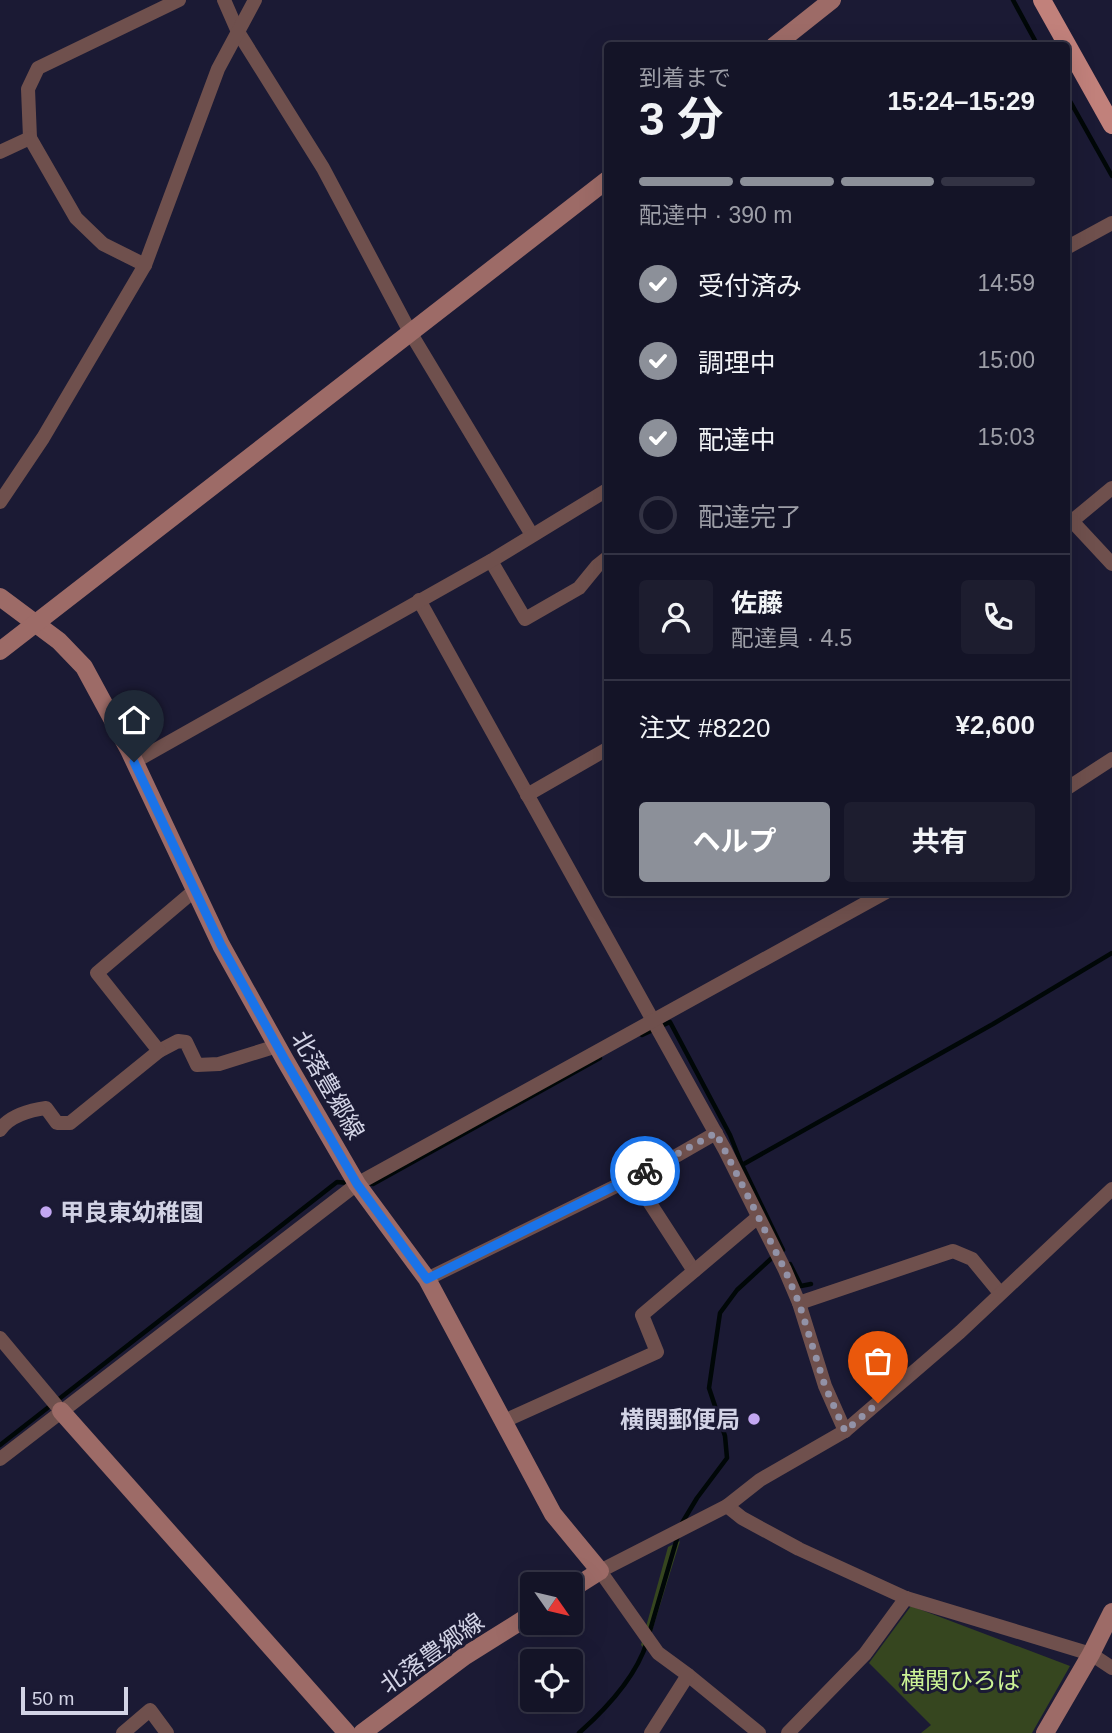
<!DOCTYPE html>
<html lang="ja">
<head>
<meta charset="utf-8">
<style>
  body { margin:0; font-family:Arial,"Noto Sans JP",sans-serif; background:#1d1d2f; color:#f1f3f6; height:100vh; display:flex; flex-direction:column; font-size:26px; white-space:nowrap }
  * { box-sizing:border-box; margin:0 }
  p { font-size:23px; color:#9d9ea7 }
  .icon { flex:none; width:38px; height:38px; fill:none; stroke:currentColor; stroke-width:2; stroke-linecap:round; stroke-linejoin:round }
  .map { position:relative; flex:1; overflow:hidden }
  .panel { position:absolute; left:604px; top:42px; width:466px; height:854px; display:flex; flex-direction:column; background:#141427; border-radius:7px; box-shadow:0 7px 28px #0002,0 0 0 2px #334 }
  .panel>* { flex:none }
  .needle { width:46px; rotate:124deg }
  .fabs { position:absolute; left:520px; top:1572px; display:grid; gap:14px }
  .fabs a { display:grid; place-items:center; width:63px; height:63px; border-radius:7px; background:#141427; box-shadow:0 7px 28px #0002,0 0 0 2px #334; font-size:35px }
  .scale { position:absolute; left:21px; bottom:18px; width:107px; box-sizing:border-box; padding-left:7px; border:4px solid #d2d3e5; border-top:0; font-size:19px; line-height:24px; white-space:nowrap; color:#d2d3e5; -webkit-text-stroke:5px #1b1a34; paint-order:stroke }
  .pin { position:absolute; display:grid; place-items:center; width:60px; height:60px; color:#fff; margin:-72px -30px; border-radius:50% 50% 50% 0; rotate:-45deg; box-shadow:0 0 7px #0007 }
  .pin .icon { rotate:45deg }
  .courier { position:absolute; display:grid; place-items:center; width:70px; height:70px; margin:-35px; border:5px solid #1a73e8; border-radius:50%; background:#fff; color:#222; box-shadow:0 2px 9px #0007 }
  .summary em { font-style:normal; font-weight:700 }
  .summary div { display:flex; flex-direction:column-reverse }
  .summary { display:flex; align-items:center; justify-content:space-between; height:119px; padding:0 35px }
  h1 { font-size:46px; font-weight:700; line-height:52px }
  .bar { display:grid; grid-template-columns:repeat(4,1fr); gap:10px 7px; align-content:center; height:84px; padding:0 35px }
  .bar i { height:9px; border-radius:5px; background:#334 }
  .bar .on { background:#8c9099 }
  .bar p { grid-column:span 4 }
  .line { display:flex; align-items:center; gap:18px; padding:0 35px; border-top:2px solid #334 }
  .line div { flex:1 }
  .round { display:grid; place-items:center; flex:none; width:74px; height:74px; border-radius:7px; background:#1d1d2f }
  ol { padding:0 35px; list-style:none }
  li { display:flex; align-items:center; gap:21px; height:77px }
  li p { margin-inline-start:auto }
  li .icon { padding:7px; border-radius:50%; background:#8c9099; color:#fff; stroke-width:4 }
  li:last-child { color:#9d9ea7 }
  li i { width:38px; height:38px; border:4px solid #334; border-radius:50% }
  .button { display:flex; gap:14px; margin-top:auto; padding:14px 35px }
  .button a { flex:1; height:80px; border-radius:7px; background:#8c9099; color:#fff; font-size:28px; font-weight:700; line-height:80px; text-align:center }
  .button a+a { background:#1d1d2f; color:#f1f3f6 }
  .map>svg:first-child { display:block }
</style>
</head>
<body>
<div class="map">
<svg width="1112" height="1733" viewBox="0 0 1112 1733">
  <rect width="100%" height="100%" fill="#1b1a34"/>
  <g fill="#36461f">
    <polygon points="680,1541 646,1650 641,1645 668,1547"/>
    <polygon points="911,1606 1070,1666 1032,1733 921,1733 931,1725 869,1663"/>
  </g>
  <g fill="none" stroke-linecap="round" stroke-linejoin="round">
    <g stroke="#000707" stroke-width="4.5">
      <polyline points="1013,0 1038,46"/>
      <polyline points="1066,94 1112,176"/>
      <polyline points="642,1035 670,1022 730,1135 742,1165"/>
      <polyline points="369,1183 373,1184 600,1058"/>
      <polyline points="783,1250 742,1165 993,1024 1112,953"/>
      <polyline points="790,1264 801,1286 811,1284"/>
      <polyline points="0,1445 337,1182 349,1183"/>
      <polyline points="682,1523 697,1498 727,1458 725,1436 709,1388 720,1313 737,1290 774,1256"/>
      <polyline points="649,1634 678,1535"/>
      <path d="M579 1733C606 1709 636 1677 647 1642"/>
    </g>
    <g stroke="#6f504d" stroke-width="14">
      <polyline points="224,0 238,32 323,168 410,332 532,535"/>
      <polyline points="30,138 28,89 38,68 179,0"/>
      <polyline points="0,152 30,138 76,218 103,244 145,265"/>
      <polyline points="1066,248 1112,223"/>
      <polyline points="0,502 43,438 145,265 218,69 255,0"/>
      <polyline points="1066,521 1072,521 1112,488"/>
      <polyline points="1072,521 1112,564"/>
      <polyline points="491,561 525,619 579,588 597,566 607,558"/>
      <polyline points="419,600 725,1150 785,1270 799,1303 825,1386 845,1431"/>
      <polyline points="134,762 494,559 607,490"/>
      <polyline points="1066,789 1112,759"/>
      <polyline points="527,795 607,749"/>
      <polyline points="159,1051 178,1041 186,1042 197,1065 219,1064 277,1046"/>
      <path d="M0 1130C9 1116 30 1110 46 1108L57 1123H70L159 1051 97 973 195 890"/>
      <polyline points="633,1177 694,1271"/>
      <polyline points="427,1279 669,1160 716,1133"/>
      <polyline points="799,1303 953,1251 972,1259 1000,1293"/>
      <polyline points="0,1338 61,1411"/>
      <polyline points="502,1422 657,1352 642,1315 758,1217"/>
      <polyline points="0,1459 357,1184 886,892"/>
      <polyline points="727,1506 742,1518 799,1549 906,1598 1091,1654 1112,1668"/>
      <polyline points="688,1675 759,1733"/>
      <polyline points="123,1733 150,1710 167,1733"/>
      <polyline points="651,1733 688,1675 658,1653 600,1571 727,1506 760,1480 845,1431 960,1332 1112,1189"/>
      <polyline points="788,1733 865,1654 906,1598"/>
    </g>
    <g stroke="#9d6b67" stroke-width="18">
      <polyline points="774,46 832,0"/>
      <polyline points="0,597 59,641 84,667 129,750 221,945 285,1060 357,1184 427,1279 553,1514 600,1571 570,1590"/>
      <polyline points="0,651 607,180"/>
      <polyline points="61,1411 347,1733"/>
      <polyline points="362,1733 465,1656 532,1614"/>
      <polyline points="1045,1733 1091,1654 1112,1612"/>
    </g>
    <polyline stroke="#c1817b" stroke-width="18" points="1042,0 1112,125"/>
  </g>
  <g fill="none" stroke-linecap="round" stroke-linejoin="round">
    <polyline stroke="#9292a7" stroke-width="7" stroke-dasharray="0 12.6" points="645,1171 716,1133 785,1270 799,1303 825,1386 845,1431 878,1403"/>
    <polyline stroke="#1a73e8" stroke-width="9" points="134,762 221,945 285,1060 357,1184 427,1279 645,1171"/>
  </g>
  <g fill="#c3a7f2" stroke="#1b1a34" stroke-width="2.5">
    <circle cx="46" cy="1212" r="7"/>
    <circle cx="754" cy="1419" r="7"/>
  </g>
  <g text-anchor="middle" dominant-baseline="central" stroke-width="6" stroke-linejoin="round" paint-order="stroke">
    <g font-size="24" fill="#d2d3e5" stroke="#1b1a34">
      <text transform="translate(328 1085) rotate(60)">北落豊郷線</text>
      <text transform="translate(432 1653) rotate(-35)">北落豊郷線</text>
    </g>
    <g font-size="24" font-weight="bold" fill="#d2d3e5" stroke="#1b1a34" text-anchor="start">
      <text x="60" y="1212">甲良東幼稚園</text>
      <text x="740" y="1419" text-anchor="end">横関郵便局</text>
    </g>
    <g font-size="24" fill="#cbf295" stroke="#1b1a34">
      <text x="961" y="1680">横関ひろば</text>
    </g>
  </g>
</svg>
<div class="fabs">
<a><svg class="needle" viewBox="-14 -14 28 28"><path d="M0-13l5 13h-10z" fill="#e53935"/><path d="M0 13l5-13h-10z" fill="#9d9ea7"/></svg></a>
<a><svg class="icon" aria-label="locate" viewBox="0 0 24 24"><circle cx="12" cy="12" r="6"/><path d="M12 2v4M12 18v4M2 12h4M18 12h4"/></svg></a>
</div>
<div class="scale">50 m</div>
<div class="pin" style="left:878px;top:1403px;background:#ea580c"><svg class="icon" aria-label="bag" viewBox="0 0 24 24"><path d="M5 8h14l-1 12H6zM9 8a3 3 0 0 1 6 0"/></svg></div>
<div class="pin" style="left:134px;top:762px;background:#1f2937"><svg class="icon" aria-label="home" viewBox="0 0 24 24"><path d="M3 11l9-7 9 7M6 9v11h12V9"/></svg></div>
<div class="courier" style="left:645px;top:1171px"><svg class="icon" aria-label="bike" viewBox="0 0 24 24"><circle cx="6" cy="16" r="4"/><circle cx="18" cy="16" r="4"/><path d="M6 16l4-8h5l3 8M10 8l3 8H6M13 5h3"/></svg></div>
<section class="panel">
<div class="summary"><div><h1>3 分</h1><p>到着まで</p></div><em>15:24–15:29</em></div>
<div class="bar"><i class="on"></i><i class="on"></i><i class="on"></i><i></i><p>配達中 · 390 m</p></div>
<ol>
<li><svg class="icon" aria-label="check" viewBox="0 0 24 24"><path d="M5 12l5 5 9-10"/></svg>受付済み<p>14:59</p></li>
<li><svg class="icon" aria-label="check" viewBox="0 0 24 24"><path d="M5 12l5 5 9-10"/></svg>調理中<p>15:00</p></li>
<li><svg class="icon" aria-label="check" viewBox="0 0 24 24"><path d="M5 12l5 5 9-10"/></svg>配達中<p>15:03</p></li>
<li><i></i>配達完了</li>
</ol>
<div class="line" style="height:126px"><a class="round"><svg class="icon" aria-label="person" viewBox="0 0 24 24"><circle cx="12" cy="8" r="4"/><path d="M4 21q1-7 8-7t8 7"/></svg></a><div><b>佐藤</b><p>配達員 · 4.5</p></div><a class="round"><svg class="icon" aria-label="phone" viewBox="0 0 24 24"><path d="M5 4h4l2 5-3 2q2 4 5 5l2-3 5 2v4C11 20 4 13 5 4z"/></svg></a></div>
<div class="line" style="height:91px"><div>注文 #8220</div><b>¥2,600</b></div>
<div class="button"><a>ヘルプ</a><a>共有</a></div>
</section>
</div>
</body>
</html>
